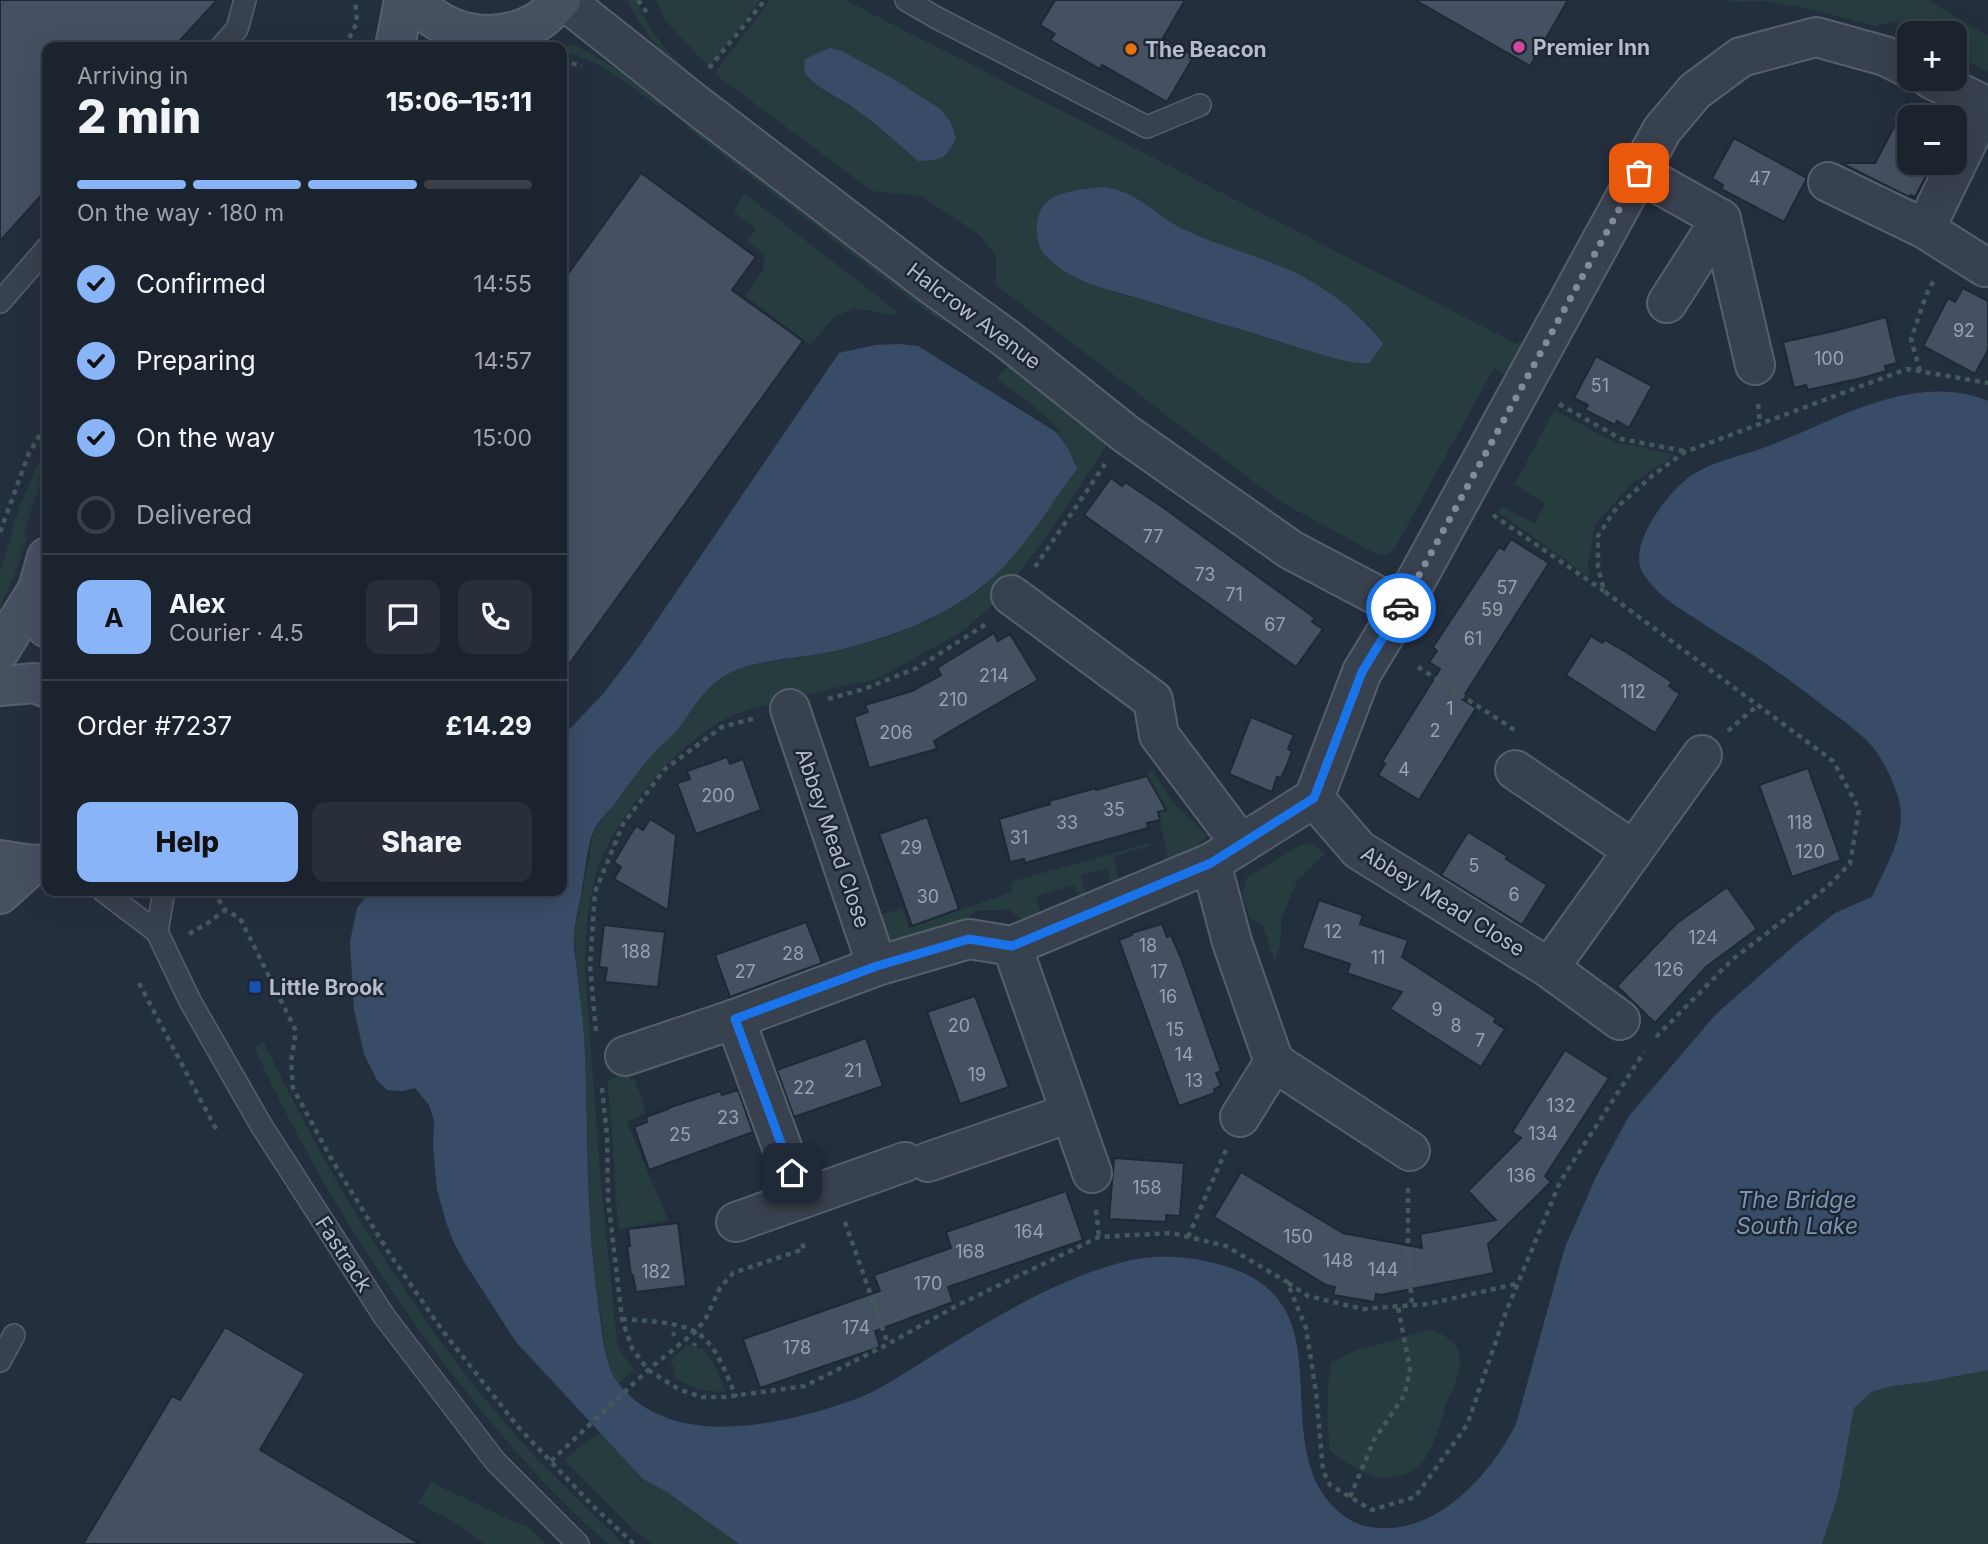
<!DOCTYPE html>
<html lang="en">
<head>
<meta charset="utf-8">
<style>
  body { margin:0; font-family:Inter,sans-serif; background:#282f3a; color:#f1f3f6; height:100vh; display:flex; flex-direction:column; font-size:26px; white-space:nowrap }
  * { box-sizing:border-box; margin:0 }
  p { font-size:23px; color:#a0a4aa }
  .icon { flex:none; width:38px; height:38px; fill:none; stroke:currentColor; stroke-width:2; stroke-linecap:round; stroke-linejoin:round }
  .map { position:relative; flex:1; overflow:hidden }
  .side { position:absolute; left:42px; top:42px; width:525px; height:854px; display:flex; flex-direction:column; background:#1b232e; border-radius:14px; box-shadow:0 7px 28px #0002,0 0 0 2px #39404a }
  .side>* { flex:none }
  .fabs { position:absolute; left:1897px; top:21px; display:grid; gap:14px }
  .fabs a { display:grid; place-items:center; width:70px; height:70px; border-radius:14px; background:#1b232e; box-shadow:0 7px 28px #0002,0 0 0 2px #39404a; font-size:35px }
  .pin { position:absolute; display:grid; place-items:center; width:60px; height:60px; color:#fff; margin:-30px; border-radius:14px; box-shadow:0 4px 10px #0006 }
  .courier { position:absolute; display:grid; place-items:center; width:70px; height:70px; margin:-35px; border:5px solid #1a73e8; border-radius:50%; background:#fff; color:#222; box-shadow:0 2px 9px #0007 }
  .summary em { font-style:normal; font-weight:800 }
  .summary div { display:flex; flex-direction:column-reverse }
  .summary { display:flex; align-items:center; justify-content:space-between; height:119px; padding:0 35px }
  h1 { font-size:46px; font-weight:800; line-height:52px }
  .bar { display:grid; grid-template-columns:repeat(4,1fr); gap:10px 7px; align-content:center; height:84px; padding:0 35px }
  .bar i { height:9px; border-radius:5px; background:#39404a }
  .bar .current { background:#8ab4f8 }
  .bar p { grid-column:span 4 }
  .line { display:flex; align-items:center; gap:18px; padding:0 35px; border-top:2px solid #39404a }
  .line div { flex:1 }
  .round { display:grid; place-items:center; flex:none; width:74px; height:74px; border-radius:14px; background:#282f3a }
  ol { padding:0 35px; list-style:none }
  li { display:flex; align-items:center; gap:21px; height:77px }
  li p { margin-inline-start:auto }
  li .icon { padding:7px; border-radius:50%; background:#8ab4f8; color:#111; stroke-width:4 }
  li:last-child { color:#a0a4aa }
  li i { width:38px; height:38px; border:4px solid #39404a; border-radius:50% }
  .cta { display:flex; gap:14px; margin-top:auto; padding:14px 35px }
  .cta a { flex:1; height:80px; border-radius:14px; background:#8ab4f8; color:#111; font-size:28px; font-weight:800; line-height:80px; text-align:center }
  .cta a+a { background:#282f3a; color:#f1f3f6 }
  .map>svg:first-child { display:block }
</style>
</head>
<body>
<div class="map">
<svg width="1988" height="1544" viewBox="0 0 1988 1544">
  <rect width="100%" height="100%" fill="#242f3e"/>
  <g fill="#263c3f" fill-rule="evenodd">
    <path d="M627 0H636C650 31 664 50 690 73L686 76C661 54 642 30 627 0Z"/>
    <polygon points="656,0 760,0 716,59 708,66 665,20"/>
    <path d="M770 0H845L1517 344 1519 341 1527 346 1515 381 1494 368 1395 548C1388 556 1383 555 1373 552L1283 503 1267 492 996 285V256L979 234 921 196 872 191 719 77 715 73ZM822 90 940 109 918 161 856 109ZM1100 187C1132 187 1157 216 1185 230 1220 247 1260 256 1295 273 1323 286 1347 306 1370 325L1297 348 1248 332 1189 315 1152 302 1113 292 1070 274 1061 193Z"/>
    <polygon points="1727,0 1928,0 1988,36 1988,72 1955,54 1955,33 1917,33 1895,21 1875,26 1815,10 1765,1 1729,2"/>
    <path d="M558 44 576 46 588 52 629 77 666 103 662 109C632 87 599 59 562 52V47H541Z"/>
    <polygon points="688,122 961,327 938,319 922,308 686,127"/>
    <polygon points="744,193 898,312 895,315 853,308 835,317 810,345 745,296 763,271 765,255 747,240 756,229 734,212"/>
    <path d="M1013 360 1110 440 1042 543 995 603 963 631 881 677 862 684 861 681C835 688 809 694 783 701 767 705 751 708 736 714 684 735 618 812 599 866 587 899 585 936 585 972L601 1183 617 1342 621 1352 634 1370 618 1384 608 1365 595 1279 590 1220 585 1044 574 936 594 831 654 752 677 730 707 689 727 674 747 666 834 652 885 638 927 621 959 603 981 588 1010 560 1050 506 1068 448 1056 432 1061 431 1034 406 997 379Z"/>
    <polygon points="1554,410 1612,441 1675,455 1632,483 1595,525 1588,565 1589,577 1498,512 1502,506 1535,524 1545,504 1515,484"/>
    <polygon points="47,447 47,467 36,495 24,534 28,536 15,574 0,607 0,572 19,508 36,468"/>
    <polygon points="1152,770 1174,804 1207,835 1192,853 1169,863 1158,812 1147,773"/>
    <polygon points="1149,843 1150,846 1113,856 1120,884 1112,886 1107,869 1081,875 1088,903 1080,905 1074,885 1036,896 1043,927 1035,928 1009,910 975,911 951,936 897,954 874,917 902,908 909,928 1012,892 1011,882"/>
    <polygon points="1313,844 1325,853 1297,881 1282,918 1280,946 1275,962 1262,924 1250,919 1242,894 1247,877 1301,845"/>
    <path d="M264 1043C333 1185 415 1321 519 1439 552 1476 589 1510 624 1544H608C584 1522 561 1501 539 1477 423 1350 326 1204 254 1047Z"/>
    <path d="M627 1071 631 1080 635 1079 646 1113 627 1122 668 1220 619 1230C613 1181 614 1131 607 1082Z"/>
    <path d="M1432 1329C1441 1334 1452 1339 1457 1348 1466 1365 1452 1389 1446 1405 1442 1418 1432 1451 1424 1460 1395 1493 1357 1474 1330 1450 1327 1420 1326 1392 1331 1363L1354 1351Z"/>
    <path d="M687 1345 703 1349 716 1368 726 1392C703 1391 692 1389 673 1376L675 1369 670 1361Z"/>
    <polygon points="1988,1370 1988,1544 1822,1544 1838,1496 1854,1408 1872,1392 1892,1386 1927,1382"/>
    <polygon points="601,1432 643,1479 667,1492 739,1544 652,1544 633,1529 565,1460 578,1448"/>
    <polygon points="431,1482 510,1520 527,1526 546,1544 484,1544 456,1523 418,1503"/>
  </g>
  <g fill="#394c67">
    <path d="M830 48 842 51 895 80 940 109 950 121 956 138C946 160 941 160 918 161 898 144 879 126 858 111 840 97 819 91 804 72L805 59Z"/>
    <path d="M1100 187C1133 187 1157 217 1185 230 1221 247 1260 256 1296 273 1329 290 1361 313 1383 344L1369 363C1354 364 1342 360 1327 356 1300 349 1273 339 1246 331 1215 322 1185 313 1154 303 1118 291 1075 286 1047 257 1037 247 1035 232 1038 218 1045 190 1076 191 1100 187Z"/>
    <path d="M899 344 918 346 1056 432 1068 448 1077 469C1056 497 1037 528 1014 555 970 608 904 634 839 650 804 659 754 658 724 676 702 690 693 710 677 730 670 739 660 746 652 755 639 770 628 786 616 802 609 811 599 820 594 830 587 845 585 872 582 888 580 904 575 920 574 935 573 947 576 959 577 971 580 998 584 1026 585 1054 588 1137 586 1221 598 1303 601 1322 602 1343 608 1362 611 1374 617 1383 626 1392 676 1444 768 1427 829 1408 840 1404 852 1401 863 1396 888 1385 911 1369 935 1354 996 1317 1056 1279 1127 1261 1158 1254 1190 1256 1221 1265 1338 1297 1279 1408 1318 1486 1328 1504 1342 1518 1361 1525 1429 1544 1489 1478 1516 1424L1565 1247 1597 1175 1629 1116 1716 1014 1796 944 1835 913 1872 897C1886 865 1909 832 1898 797 1893 780 1883 759 1871 745 1858 731 1841 719 1826 708 1809 695 1793 682 1775 670 1751 652 1724 638 1699 621 1679 608 1656 595 1643 573 1626 546 1669 490 1692 475 1714 461 1741 456 1766 447 1792 437 1818 425 1844 414 1888 396 1942 381 1988 401V1370L1927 1382 1892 1386 1872 1392 1854 1408 1838 1496 1822 1544H739L667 1492 643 1479 516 1342 465 1263 453 1241 446 1222 437 1189 433 1147 434 1121 429 1105 415 1088 403 1091 387 1090 377 1080 364 1054 354 1009 350 942 357 908 371 891H562V737L603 694 636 651 839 353 875 345Z"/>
  </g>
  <g fill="#455162" stroke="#1f2835" stroke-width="2">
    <polygon points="0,0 217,0 174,47 47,47 47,189 0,241"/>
    <polygon points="1055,0 1185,0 1163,38 1194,56 1167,102 1102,65 1100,69 1050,40 1055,34 1040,25"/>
    <polygon points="1415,0 1568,0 1530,66"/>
    <polygon points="1909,99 1909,163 1933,163 1915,197 1910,195 1909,197 1841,163 1875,163"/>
    <polygon points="1734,138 1807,178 1784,222 1721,189 1723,185 1712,178"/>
    <polygon points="641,173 756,257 732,290 803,341 562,674 562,282"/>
    <polygon points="1963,288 1988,301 1988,350 1975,374 1923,346 1948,298 1955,302"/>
    <polygon points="1886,317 1897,363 1885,366 1886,371 1862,378 1808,390 1806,385 1794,388 1783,342 1834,331"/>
    <polygon points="1596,356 1652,386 1629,428 1617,421 1615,425 1585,410 1588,405 1574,398"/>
    <polygon points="1111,478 1122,486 1125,482 1164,508 1315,618 1312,622 1323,629 1296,667 1084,515"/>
    <polygon points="1511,539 1549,563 1462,699 1476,708 1419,800 1378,775 1385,764 1382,762 1440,669 1429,662 1437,651 1433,647 1499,547 1504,550"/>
    <polygon points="994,633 998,641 1010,634 1038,680 934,741 937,749 869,768 854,717 868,712 865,705 912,691 941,675 937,668"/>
    <polygon points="1591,636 1602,643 1605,640 1626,652 1672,682 1669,686 1680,694 1655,733 1566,675"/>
    <polygon points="1251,717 1294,735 1288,749 1292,751 1287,765 1281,778 1277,777 1272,792 1229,774"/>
    <polygon points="727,757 730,764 743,759 761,810 696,834 677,783 690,779 687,771"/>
    <polygon points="1808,768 1841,860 1792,877 1759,785"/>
    <polygon points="1147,776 1166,810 1158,812 1160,820 1147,823 1148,828 1025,863 1024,859 1010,862 999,819 1050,804 1049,801 1096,788 1096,790"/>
    <polygon points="927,817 959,909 912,926 879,834"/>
    <polygon points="650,819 676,835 668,910 614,879 621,867 614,862 627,840 636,826 643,830"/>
    <polygon points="1468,832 1507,856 1506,859 1547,885 1522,925 1441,875"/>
    <polygon points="1727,887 1757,929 1706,967 1655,1023 1617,986 1677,923"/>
    <polygon points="1319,900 1363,915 1360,924 1408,940 1402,957 1496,1018 1494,1022 1505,1029 1481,1067 1390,1009 1402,992 1347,973 1350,964 1302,948"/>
    <polygon points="806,922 822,963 730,997 715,955"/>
    <polygon points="1162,924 1167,937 1171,935 1181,958 1221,1071 1216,1073 1221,1086 1214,1089 1215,1093 1179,1106 1119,940 1132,935 1131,933"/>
    <polygon points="604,925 665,932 658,987 605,982 607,968 599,967"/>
    <polygon points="975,996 1009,1087 960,1104 927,1012"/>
    <polygon points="866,1038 883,1086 794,1117 777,1070"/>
    <polygon points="1565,1050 1609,1078 1545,1176 1551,1182 1488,1244 1494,1273 1381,1295 1376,1294 1375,1302 1333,1295 1335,1287 1326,1285 1214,1217 1241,1172 1343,1233 1353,1235 1422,1248 1420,1234 1496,1220 1468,1191 1521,1138 1512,1132"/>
    <polygon points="738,1090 753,1132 649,1170 634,1127 647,1122 646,1117 668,1109 668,1108 720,1091 722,1095"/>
    <polygon points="1114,1158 1184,1163 1180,1216 1166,1215 1166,1222 1109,1219"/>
    <polygon points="1066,1191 1083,1240 948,1287 953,1302 875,1331 880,1347 760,1388 743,1339 880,1291 874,1275 951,1248 946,1232"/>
    <polygon points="678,1223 686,1286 636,1292 633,1275 631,1275 627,1246 630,1246 628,1229"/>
    <polygon points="225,1327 305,1374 260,1450 420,1544 83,1544 172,1396 180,1400"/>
  </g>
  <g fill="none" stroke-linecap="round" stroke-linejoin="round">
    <defs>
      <g id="lane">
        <polyline points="906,0 937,18 1147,127 1200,105"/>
        <polyline points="221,47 237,29 245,0"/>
        <polyline points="0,302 47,248"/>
        <polyline points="103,891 157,932 190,1001 261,1125 384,1316 495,1461 578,1544"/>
        <polyline points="157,932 164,891"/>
        <polyline points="0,1361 14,1335"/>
      </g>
      <g id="street">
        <polyline points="564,0 694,103 931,284 1007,339 1126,434 1291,550 1401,608"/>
        <polyline points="1931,79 1988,107"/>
        <polyline points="1639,173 1721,219 1667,303"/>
        <polyline points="1828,182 1925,229 1971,134 1986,106"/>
        <polyline points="1721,219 1755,365"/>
        <polyline points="1925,229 1985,267"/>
        <polyline points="1011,595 1153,700 1159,735 1241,844"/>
        <polyline points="790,709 877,966"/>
        <polyline points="1702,755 1549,968 1359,850 1314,798 1362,672 1401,608 1662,130 1695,91 1741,57 1816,37 1885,56 1909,68"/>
        <polyline points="1515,770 1633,850"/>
        <polyline points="1314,798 1211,863 1232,942 1274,1062 1410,1151"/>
        <polyline points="1549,968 1620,1020"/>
        <polyline points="735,1019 801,1199 905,1162"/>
        <polyline points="625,1056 735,1019 877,966 969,939 1012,946"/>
        <polyline points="1240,1117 1274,1062"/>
        <polyline points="928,1162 1070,1113"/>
        <polyline points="1092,1173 1012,946 1211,863"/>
        <polyline points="736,1222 801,1199"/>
      </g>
      <g id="secondary">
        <path d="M415 0C444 37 496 45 537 22 546 17 554 7 561 0"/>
        <polyline points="395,47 404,0"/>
        <polyline points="47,557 38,589 47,628"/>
        <polyline points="0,650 38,589"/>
        <polyline points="0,686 35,683 47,688"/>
        <polyline points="0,860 32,865 47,864"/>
        <polyline points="0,894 32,865"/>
      </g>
    </defs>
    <use href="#lane" stroke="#565f6c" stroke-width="24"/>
    <use href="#street" stroke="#565f6c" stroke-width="42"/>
    <use href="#secondary" stroke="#565f6c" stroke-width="42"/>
    <g stroke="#44595c" stroke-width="4.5" stroke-dasharray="5 5" stroke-linecap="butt">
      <polyline points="638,0 648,14"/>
      <polyline points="345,47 357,22 355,0"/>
      <polyline points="562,61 582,66"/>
      <polyline points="709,68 765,0"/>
      <polyline points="1920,371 1911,339 1927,293 1934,280"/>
      <polyline points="1559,404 1621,439 1684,451"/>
      <polyline points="1758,404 1760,424"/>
      <polyline points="1493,515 1604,591"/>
      <polyline points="0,532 29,453 47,423"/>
      <polyline points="1035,567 1105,464"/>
      <polyline points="1418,667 1516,731"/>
      <polyline points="828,699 864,689 917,668 986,624"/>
      <polyline points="1728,731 1758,705"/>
      <polyline points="213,891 225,910 240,918 296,1031 291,1061 293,1088 332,1160 389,1253 442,1330 519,1428 593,1506 634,1544"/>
      <polyline points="189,934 208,923 225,910"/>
      <polyline points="139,983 217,1131"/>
      <polyline points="596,1031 590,966 595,892 623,824 665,769 722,727 755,718"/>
      <polyline points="1656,1037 1733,959 1827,887 1850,864 1859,809 1833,761 1604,591 1598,567 1598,536 1617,507 1653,475 1685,452 1907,369 1988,383"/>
      <polyline points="602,1088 607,1135 608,1199 622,1319 632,1348 648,1370 680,1390 702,1397 725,1397 805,1386 888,1344 958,1305 1099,1237 1172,1233 1226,1246 1287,1282 1306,1328 1316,1392 1323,1471 1330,1485 1372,1510 1415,1497 1467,1425 1506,1312 1560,1182 1644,1052"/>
      <polyline points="1408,1188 1408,1254 1412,1305"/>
      <polyline points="1096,1210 1099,1237"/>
      <polyline points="845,1222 888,1344"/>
      <polyline points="1188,1237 1226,1150"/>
      <polyline points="1288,1283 1308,1296 1363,1309 1428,1304 1516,1284"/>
      <path d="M622 1319C646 1321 687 1321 705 1339 720 1354 728 1378 736 1397"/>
      <polyline points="672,1335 675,1333"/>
      <polyline points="694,1346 695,1343"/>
      <polyline points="551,1461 648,1370 695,1332 705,1320 720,1288 733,1273 804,1249 801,1239"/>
      <polyline points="1350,1497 1374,1440 1405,1394 1410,1369 1398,1307"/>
    </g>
    <use href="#lane" stroke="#38414e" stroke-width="21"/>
    <use href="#street" stroke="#38414e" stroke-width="38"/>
    <use href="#secondary" stroke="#465061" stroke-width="38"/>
  </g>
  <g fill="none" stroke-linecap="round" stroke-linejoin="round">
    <polyline stroke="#828b98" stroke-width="7" stroke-dasharray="0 12.6" points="1401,608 1639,173"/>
    <polyline stroke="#1a73e8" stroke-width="9" points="792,1173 735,1019 877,966 969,939 1012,946 1211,863 1314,798 1362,672 1401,608"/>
  </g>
  <circle fill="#d1479c" stroke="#1d2633" stroke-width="2.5" cx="1519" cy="47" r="7"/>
  <circle fill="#e8710a" stroke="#1d2633" stroke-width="2.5" cx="1131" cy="49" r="7"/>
  <rect fill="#1a4fb4" stroke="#1d2633" stroke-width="2.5" x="248" y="980" width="14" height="14" rx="3.5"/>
  <g text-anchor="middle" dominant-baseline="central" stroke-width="5" stroke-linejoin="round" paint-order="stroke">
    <g font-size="18" fill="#98a1af">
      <text x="1760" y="178">47</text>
      <text x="1964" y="330">92</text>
      <text x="1829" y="358">100</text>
      <text x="1600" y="385">51</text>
      <text x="1153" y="536">77</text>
      <text x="1205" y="574">73</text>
      <text x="1507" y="587">57</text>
      <text x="1234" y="594">71</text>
      <text x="1492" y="609">59</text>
      <text x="1275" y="624">67</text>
      <text x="1473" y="638">61</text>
      <text x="994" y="675">214</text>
      <text x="1633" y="691">112</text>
      <text x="953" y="699">210</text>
      <text x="1450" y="708">1</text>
      <text x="1435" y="730">2</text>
      <text x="896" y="732">206</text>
      <text x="1404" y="769">4</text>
      <text x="718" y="795">200</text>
      <text x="1114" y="809">35</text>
      <text x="1067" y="822">33</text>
      <text x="1800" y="822">118</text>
      <text x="1019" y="837">31</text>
      <text x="911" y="847">29</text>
      <text x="1810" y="851">120</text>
      <text x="1474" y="865">5</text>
      <text x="1514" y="894">6</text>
      <text x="928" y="896">30</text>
      <text x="1333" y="931">12</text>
      <text x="1703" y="937">124</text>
      <text x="1148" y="945">18</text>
      <text x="636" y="951">188</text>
      <text x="793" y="953">28</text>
      <text x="1378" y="957">11</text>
      <text x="1669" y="969">126</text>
      <text x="745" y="971">27</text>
      <text x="1159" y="971">17</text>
      <text x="1168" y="996">16</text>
      <text x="1437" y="1009">9</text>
      <text x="959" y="1025">20</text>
      <text x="1456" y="1025">8</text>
      <text x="1175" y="1029">15</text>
      <text x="1480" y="1040">7</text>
      <text x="1184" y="1054">14</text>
      <text x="853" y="1070">21</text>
      <text x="977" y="1074">19</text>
      <text x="1194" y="1080">13</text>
      <text x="804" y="1087">22</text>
      <text x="1561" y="1105">132</text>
      <text x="728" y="1117">23</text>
      <text x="1543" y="1133">134</text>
      <text x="680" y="1134">25</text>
      <text x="1521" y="1175">136</text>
      <text x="1147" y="1187">158</text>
      <text x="1029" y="1231">164</text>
      <text x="1298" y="1236">150</text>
      <text x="970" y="1251">168</text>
      <text x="1338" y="1260">148</text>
      <text x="1383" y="1269">144</text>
      <text x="656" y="1271">182</text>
      <text x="928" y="1283">170</text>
      <text x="856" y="1327">174</text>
      <text x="797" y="1347">178</text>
    </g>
    <g font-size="21" font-weight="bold" fill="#b4bcc9" stroke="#1d2633" text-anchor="start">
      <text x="1533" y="47">Premier Inn</text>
      <text x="1145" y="49">The Beacon</text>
      <text x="269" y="987">Little Brook</text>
    </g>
    <g font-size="21" fill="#b4bcc9" stroke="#1d2633">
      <text transform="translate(974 316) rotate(37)">Halcrow Avenue</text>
      <text transform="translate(833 838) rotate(71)">Abbey Mead Close</text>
      <text transform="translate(1443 901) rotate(32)">Abbey Mead Close</text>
      <text transform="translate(344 1254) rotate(57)">Fastrack</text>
    </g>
    <g font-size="23" font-style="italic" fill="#7c92b1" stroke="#1d2633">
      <text x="1797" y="1200">The Bridge<tspan x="1797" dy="26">South Lake</tspan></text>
    </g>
  </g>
</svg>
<div class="fabs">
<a>+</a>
<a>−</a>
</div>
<div class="pin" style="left:1639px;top:173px;background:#ea580c"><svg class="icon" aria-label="bag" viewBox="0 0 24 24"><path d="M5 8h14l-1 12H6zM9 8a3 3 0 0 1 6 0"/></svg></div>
<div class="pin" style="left:792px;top:1173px;background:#1f2937"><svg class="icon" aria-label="home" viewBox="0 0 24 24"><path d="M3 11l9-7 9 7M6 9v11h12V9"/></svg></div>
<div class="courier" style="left:1401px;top:608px"><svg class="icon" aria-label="car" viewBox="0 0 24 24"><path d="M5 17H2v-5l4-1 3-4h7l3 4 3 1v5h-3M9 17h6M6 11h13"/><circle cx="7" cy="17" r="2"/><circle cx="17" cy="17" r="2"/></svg></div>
<section class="side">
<div class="summary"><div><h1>2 min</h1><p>Arriving in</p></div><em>15:06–15:11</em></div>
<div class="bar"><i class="current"></i><i class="current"></i><i class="current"></i><i></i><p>On the way · 180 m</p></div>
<ol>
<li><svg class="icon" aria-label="check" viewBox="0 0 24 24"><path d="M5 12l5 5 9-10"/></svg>Confirmed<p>14:55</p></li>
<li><svg class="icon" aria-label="check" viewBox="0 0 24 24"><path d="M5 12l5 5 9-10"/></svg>Preparing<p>14:57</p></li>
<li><svg class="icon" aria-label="check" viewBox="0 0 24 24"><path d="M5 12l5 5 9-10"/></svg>On the way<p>15:00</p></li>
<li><i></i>Delivered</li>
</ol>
<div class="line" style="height:126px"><b class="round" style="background:#8ab4f8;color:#111">A</b><div><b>Alex</b><p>Courier · 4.5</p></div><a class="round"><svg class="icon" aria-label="chat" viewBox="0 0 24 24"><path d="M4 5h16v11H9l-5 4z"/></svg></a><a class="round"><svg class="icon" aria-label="phone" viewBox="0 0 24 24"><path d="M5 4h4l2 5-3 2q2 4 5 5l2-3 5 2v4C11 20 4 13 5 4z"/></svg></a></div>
<div class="line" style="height:91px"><div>Order #7237</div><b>£14.29</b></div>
<div class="cta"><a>Help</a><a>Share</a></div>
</section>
</div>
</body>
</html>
